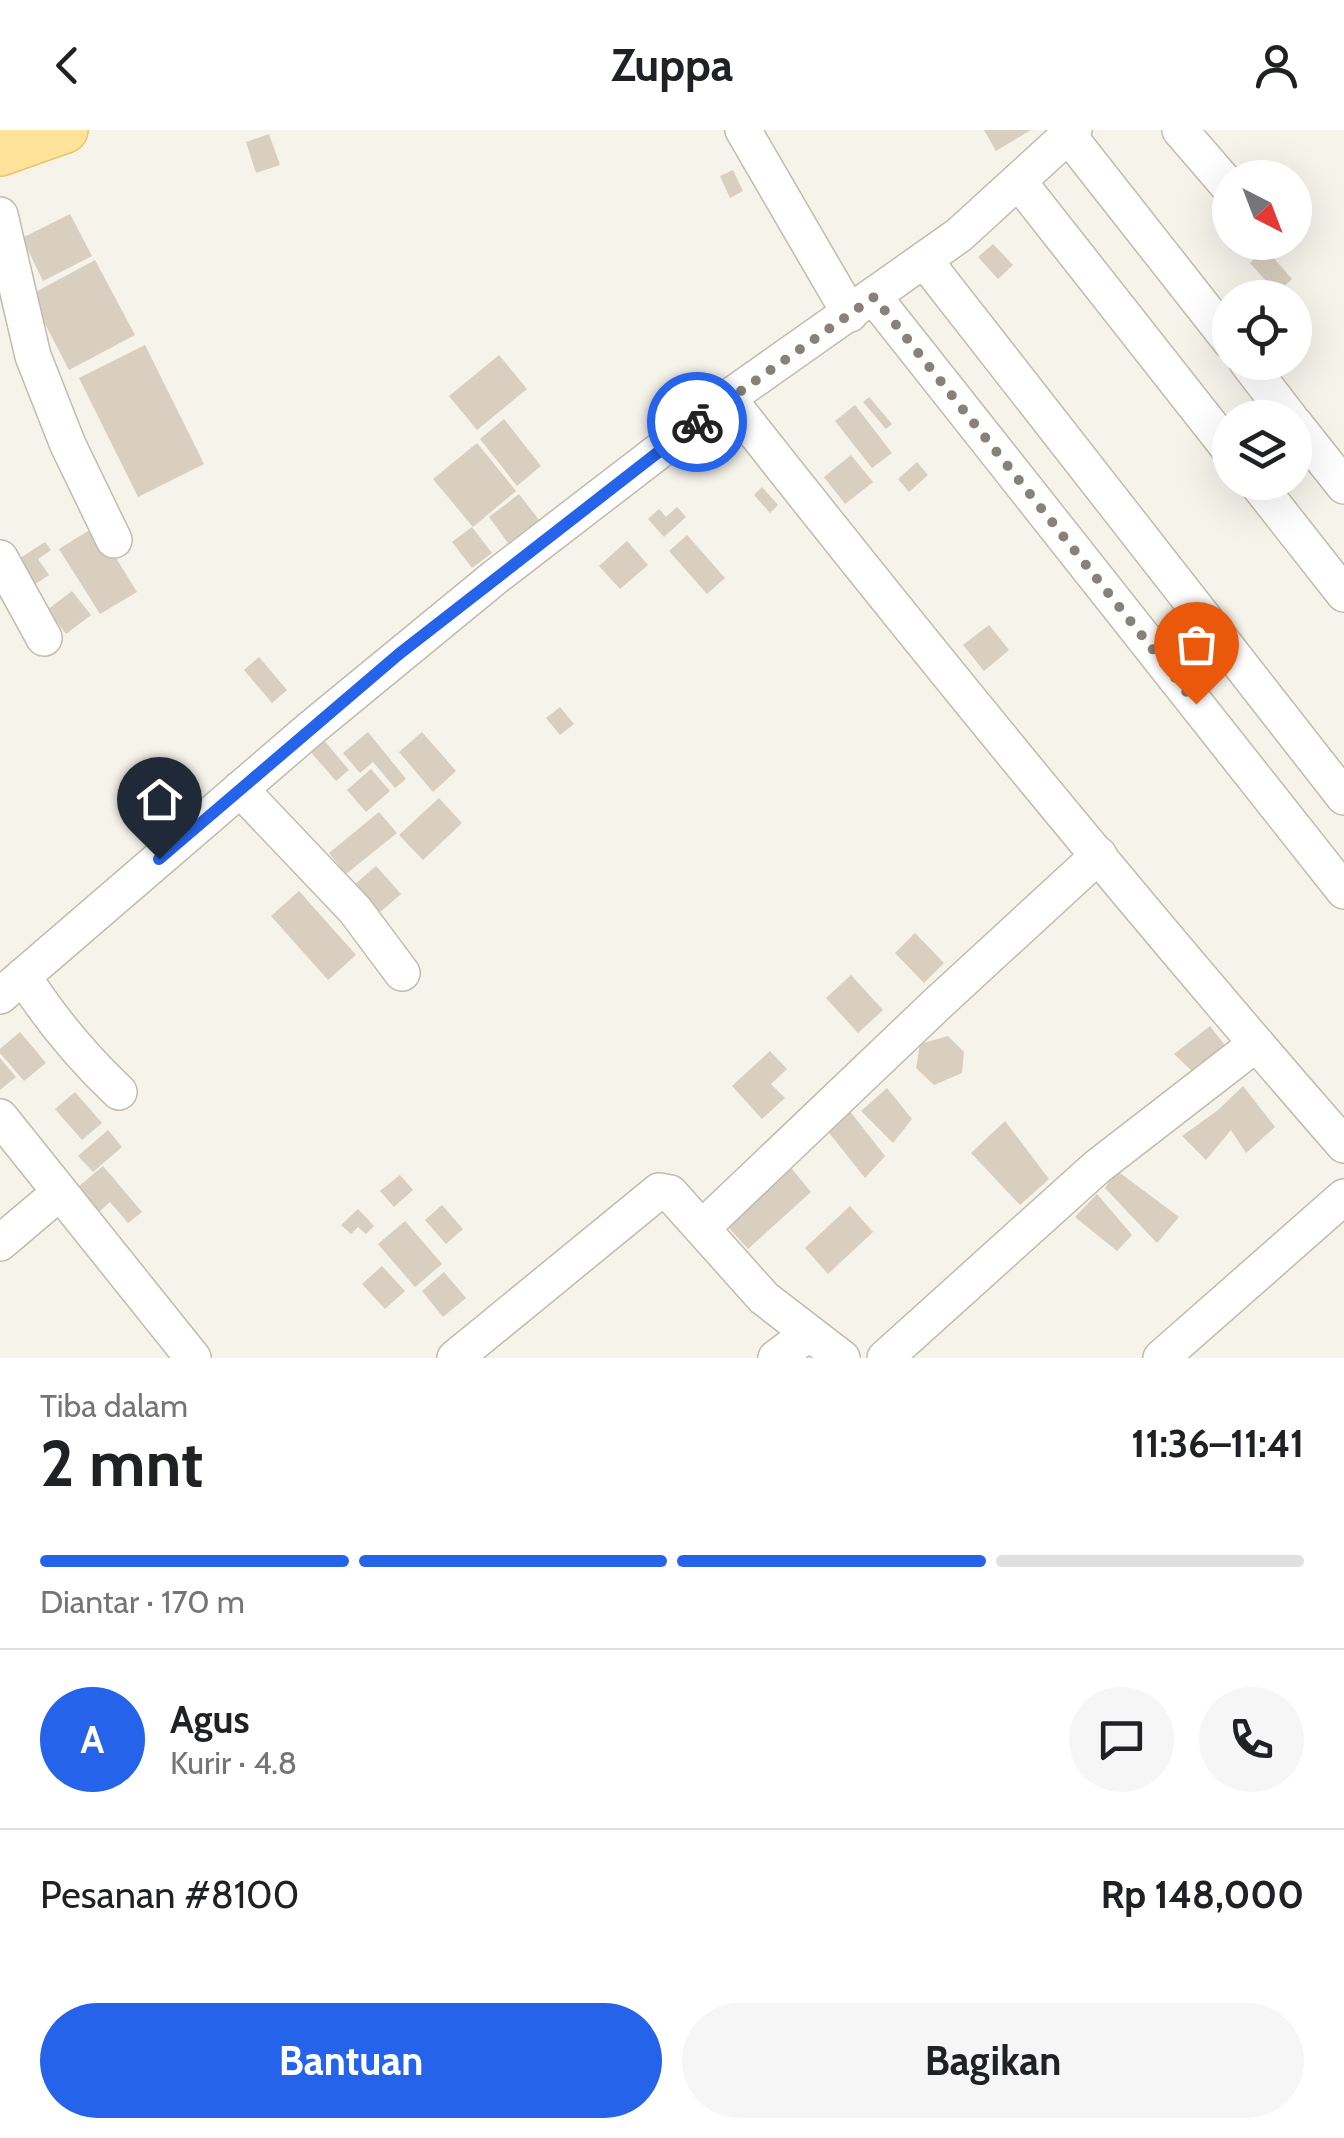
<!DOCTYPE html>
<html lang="id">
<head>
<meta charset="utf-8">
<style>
  body { margin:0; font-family:Cabin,sans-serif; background:#f6f6f6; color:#202124; height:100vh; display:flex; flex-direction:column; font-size:38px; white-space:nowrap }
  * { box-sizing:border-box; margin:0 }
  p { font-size:32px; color:#757577 }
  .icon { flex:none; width:55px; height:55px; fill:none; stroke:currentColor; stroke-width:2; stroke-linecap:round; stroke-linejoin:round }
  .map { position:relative; height:1228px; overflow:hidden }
  .sheet { display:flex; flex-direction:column; background:#fff; flex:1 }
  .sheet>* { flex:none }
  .needle { width:65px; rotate:138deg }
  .controls { position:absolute; left:1212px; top:30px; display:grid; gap:20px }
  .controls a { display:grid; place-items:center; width:100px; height:100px; border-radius:50%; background:#fff; box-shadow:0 10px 40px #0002; font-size:50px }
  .pin { position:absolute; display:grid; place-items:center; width:85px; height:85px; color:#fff; margin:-102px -42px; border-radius:50% 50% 50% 0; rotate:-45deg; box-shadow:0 0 10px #0007 }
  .pin .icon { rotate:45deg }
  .courier { position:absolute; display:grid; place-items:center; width:100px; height:100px; margin:-50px; border:8px solid #2563eb; border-radius:50%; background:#fff; color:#222; box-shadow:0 2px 12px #0007 }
  .overview em { font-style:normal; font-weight:700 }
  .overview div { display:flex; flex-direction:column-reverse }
  .overview { display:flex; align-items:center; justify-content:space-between; height:170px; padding:0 40px }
  h1 { font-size:65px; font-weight:700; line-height:75px }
  .bar { display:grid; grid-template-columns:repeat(4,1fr); gap:15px 10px; align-content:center; height:120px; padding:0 40px }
  .bar i { height:12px; border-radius:8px; background:#e0e0e0 }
  .bar .current { background:#2563eb }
  .bar p { grid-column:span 4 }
  .line { display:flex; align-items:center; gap:25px; padding:0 40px; border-top:2px solid #e0e0e0 }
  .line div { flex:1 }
  .round { display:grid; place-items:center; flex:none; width:105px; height:105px; border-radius:52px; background:#f6f6f6 }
  .action { display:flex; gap:20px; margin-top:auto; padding:20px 40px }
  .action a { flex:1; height:115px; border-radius:60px; background:#2563eb; color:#fff; font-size:40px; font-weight:700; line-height:115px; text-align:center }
  .action a+a { background:#f6f6f6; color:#202124 }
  header { display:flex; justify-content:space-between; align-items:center; height:130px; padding:0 40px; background:#fff; font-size:45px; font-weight:700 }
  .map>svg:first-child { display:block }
</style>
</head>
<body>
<header><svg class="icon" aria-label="back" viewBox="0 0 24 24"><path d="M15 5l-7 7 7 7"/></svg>Zuppa<svg class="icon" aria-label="person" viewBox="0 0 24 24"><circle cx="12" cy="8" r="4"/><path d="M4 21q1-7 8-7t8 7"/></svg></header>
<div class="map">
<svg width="1344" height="1228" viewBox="0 0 1344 1228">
  <rect width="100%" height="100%" fill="#f6f3eb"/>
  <g fill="#d8cfc0">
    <polygon points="984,0 1031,0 996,21"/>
    <polygon points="269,4 280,35 256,43 246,12"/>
    <polygon points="733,40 743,61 730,68 720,46"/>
    <polygon points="70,84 92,126 43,151 22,108"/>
    <polygon points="993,114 1013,135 998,149 978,127"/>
    <polygon points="1266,119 1292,149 1277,163 1250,133"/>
    <polygon points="95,130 135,205 69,240 30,165"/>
    <polygon points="145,215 204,334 138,367 79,248"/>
    <polygon points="499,225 527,259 477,300 449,266"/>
    <polygon points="869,267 892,294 886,299 863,272"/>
    <polygon points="855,275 892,323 872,338 835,291"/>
    <polygon points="504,289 541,336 517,356 480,309"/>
    <polygon points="477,313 516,361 473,397 433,349"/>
    <polygon points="851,325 873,352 845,374 824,347"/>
    <polygon points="917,332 928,345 909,362 898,349"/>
    <polygon points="762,357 778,375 770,383 754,365"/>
    <polygon points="519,364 539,390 508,413 489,387"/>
    <polygon points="677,377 686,387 664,407 648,389 659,379 666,387"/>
    <polygon points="96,396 137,462 100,484 59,419"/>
    <polygon points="472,397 492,423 472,438 452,412"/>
    <polygon points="687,405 725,448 707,464 669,421"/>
    <polygon points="627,411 648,435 620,459 599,436"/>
    <polygon points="45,412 51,420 38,429 49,445 34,455 17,430"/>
    <polygon points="72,461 91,485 66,504 47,480"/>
    <polygon points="989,495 1009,520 984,541 963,515"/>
    <polygon points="259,527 287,560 272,573 244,540"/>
    <polygon points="560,577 574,594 560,605 546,588"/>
    <polygon points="368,602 406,649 395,658 373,632 360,643 343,623"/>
    <polygon points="422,602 456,641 433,662 399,622"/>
    <polygon points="322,608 349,640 336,651 309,620"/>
    <polygon points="371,639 390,661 366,682 347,660"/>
    <polygon points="439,668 462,693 423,730 399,705"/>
    <polygon points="379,682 397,703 346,744 329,723"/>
    <polygon points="376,736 401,764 379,783 354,755"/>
    <polygon points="299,761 356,825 328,850 271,786"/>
    <polygon points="915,803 944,833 924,853 895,823"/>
    <polygon points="851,845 883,880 858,903 826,868"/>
    <polygon points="1210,896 1227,918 1195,944 1174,924"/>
    <polygon points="20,902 46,933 24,951 0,923 0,919"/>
    <polygon points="948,906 964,922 962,943 934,955 916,938 920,914"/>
    <polygon points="770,921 787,939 771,954 785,968 762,989 732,956"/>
    <polygon points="0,928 16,947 0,960"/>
    <polygon points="1243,956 1275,997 1246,1023 1231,1000 1206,1030 1182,1006 1218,980"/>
    <polygon points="887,958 912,989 893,1013 861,981"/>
    <polygon points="75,962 102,993 82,1010 55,979"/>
    <polygon points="849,980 885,1026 865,1048 826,999"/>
    <polygon points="1005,991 1049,1049 1020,1075 971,1023"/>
    <polygon points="108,1000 122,1017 93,1042 78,1026"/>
    <polygon points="787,1033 811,1062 748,1119 719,1087"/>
    <polygon points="103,1036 142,1082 128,1093 110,1072 99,1082 78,1057"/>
    <polygon points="1116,1040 1179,1087 1157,1113 1105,1058"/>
    <polygon points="400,1045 413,1060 394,1077 380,1061"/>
    <polygon points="1097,1064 1132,1105 1117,1121 1075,1087"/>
    <polygon points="442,1075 463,1099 446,1114 425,1090"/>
    <polygon points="850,1076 873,1102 828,1144 805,1118"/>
    <polygon points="358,1079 374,1096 366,1104 358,1097 351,1104 341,1095"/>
    <polygon points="405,1091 442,1134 415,1157 378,1114"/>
    <polygon points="382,1136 405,1161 385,1179 362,1154"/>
    <polygon points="444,1142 466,1168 443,1187 422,1161"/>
  </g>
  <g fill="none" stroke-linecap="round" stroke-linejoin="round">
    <defs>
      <g id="minor">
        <polyline points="743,0 850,184"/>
        <polyline points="1180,0 1230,58"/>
        <polyline points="1068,5 1230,211"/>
        <polyline points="1019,52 1230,320"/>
        <polyline points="0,85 33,226 68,315 114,410"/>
        <polyline points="925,131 1344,667"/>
        <polyline points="874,167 1344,761"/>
        <polyline points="1247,232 1290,288"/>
        <path d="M728 268C927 521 1132 772 1344 1015"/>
        <polyline points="1295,294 1344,356"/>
        <polyline points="1256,352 1344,464"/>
        <polyline points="0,428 44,508"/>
        <polyline points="240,659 355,780 402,843"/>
        <path d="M23 846C51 890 82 927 119 962"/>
        <polyline points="0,866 309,600 494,448 728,268 959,105 1074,0"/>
        <polyline points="0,987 193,1228"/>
        <polyline points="702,1098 936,875 1099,725"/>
        <polyline points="0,1113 59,1063"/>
        <polyline points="455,1228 659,1061 670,1063 764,1168 842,1228"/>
        <polyline points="776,1228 808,1204"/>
        <polyline points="885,1228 1097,1037 1256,914"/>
        <polyline points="1161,1228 1344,1067"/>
      </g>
      <polyline id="major" points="0,23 65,0"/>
    </defs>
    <use href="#minor" stroke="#c2bbad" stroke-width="38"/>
    <use href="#major" stroke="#eac365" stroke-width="48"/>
    <use href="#minor" stroke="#fff" stroke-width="35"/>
    <use href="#major" stroke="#ffe39b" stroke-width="45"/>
  </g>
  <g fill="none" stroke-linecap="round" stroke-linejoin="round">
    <polyline stroke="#878177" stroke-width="10" stroke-dasharray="0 18" points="697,292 874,167 1196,574"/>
    <polyline stroke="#2563eb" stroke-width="12" points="159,729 399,524 697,292"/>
  </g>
</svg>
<div class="controls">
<a><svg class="needle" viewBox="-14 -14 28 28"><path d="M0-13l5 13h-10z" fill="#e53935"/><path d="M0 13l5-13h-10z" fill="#757577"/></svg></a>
<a><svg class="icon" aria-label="locate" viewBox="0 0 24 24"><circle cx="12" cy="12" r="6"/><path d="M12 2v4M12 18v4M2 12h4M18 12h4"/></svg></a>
<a><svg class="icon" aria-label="layers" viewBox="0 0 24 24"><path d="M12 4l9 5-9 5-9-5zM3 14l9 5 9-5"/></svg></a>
</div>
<div class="pin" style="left:1196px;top:574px;background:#ea580c"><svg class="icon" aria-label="bag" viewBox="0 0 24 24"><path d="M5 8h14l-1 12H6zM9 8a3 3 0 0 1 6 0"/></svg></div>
<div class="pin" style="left:159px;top:729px;background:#1f2937"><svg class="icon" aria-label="home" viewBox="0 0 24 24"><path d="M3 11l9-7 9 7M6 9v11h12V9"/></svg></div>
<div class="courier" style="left:697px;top:292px"><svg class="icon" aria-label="bike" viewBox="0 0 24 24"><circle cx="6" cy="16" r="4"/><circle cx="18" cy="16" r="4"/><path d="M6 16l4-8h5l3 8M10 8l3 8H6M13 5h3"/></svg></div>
</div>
<section class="sheet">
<div class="overview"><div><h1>2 mnt</h1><p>Tiba dalam</p></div><em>11:36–11:41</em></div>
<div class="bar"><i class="current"></i><i class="current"></i><i class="current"></i><i></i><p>Diantar · 170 m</p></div>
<div class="line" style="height:180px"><b class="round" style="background:#2563eb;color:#fff">A</b><div><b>Agus</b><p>Kurir · 4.8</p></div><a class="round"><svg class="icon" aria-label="chat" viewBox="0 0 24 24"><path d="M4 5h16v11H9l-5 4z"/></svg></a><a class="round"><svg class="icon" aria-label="phone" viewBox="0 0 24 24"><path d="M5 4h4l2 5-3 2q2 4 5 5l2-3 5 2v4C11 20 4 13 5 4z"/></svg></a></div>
<div class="line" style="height:130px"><div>Pesanan #8100</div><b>Rp 148,000</b></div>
<div class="action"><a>Bantuan</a><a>Bagikan</a></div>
</section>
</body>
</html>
